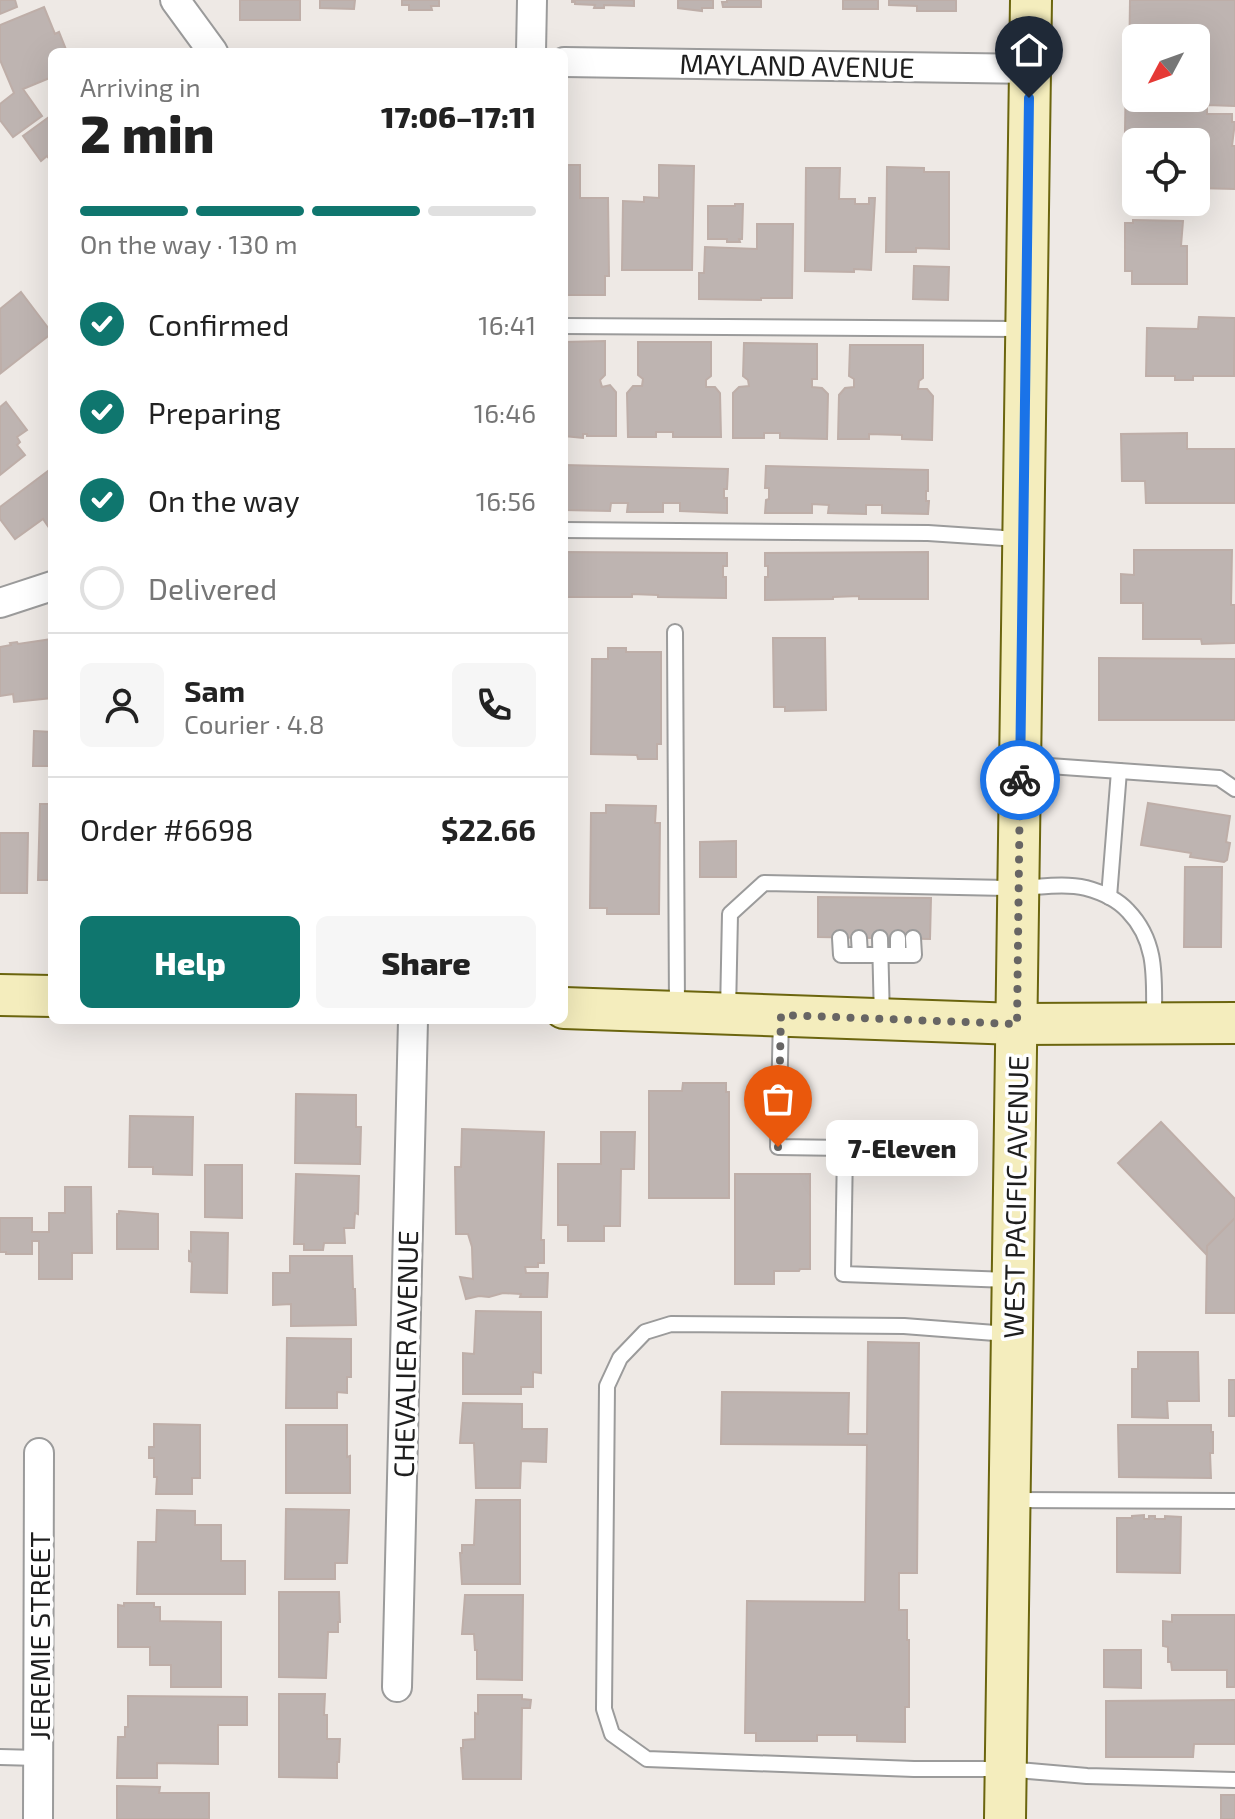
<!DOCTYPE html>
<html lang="en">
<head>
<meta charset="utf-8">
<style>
  body { margin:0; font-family:"Exo 2",sans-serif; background:#f6f6f6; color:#222; height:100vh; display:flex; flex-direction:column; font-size:30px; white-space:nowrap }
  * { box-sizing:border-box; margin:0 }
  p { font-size:26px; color:#767676 }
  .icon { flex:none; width:44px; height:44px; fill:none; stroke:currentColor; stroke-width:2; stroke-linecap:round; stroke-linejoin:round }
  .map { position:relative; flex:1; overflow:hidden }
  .panel { position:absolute; left:48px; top:48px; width:520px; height:976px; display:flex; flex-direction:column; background:#fff; border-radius:12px; box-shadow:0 8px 32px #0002 }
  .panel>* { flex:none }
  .needle { width:52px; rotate:229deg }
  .fabs { position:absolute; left:1122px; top:24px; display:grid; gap:16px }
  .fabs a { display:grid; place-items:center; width:88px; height:88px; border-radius:12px; background:#fff; box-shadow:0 8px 32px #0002; font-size:40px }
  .pin { position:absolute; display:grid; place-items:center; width:68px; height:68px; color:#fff; margin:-82px -34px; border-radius:50% 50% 50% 0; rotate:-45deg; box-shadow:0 0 8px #0007 }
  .pin .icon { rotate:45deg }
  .courier { position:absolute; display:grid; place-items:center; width:80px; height:80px; margin:-40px; border:6px solid #1a73e8; border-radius:50%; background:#fff; color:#222; box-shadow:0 2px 10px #0007 }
  .bubble { position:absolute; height:56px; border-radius:12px; background:#fff; box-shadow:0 8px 32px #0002; font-size:26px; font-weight:800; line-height:56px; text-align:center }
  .head em { font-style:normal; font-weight:800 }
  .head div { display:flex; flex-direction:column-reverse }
  .head { display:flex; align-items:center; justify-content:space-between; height:136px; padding:0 32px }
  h1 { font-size:52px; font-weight:800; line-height:60px }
  .bar { display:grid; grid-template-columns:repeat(4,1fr); gap:12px 8px; align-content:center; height:96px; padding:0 32px }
  .bar i { height:10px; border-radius:6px; background:#e0e0e0 }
  .bar .selected { background:#0f766e }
  .bar p { grid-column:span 4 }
  .line { display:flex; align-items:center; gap:20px; padding:0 32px; border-top:2px solid #e0e0e0 }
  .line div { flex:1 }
  .round { display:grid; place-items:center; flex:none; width:84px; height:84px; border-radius:12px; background:#f6f6f6 }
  ol { padding:0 32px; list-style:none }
  li { display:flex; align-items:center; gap:24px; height:88px }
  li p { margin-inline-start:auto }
  li .icon { padding:8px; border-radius:50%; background:#0f766e; color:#fff; stroke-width:4 }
  li:last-child { color:#767676 }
  li i { width:44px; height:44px; border:4px solid #e0e0e0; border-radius:50% }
  .button { display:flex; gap:16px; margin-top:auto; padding:16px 32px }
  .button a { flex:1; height:92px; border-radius:12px; background:#0f766e; color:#fff; font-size:32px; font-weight:800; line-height:92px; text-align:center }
  .button a+a { background:#f6f6f6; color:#222 }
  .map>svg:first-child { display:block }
</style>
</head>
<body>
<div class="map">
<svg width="1235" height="1819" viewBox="0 0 1235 1819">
  <rect width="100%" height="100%" fill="#eee9e5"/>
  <g fill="#beb4b1" stroke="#beaea8" stroke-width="2" fill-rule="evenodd">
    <polygon points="0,0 15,0 17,7 0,14"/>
    <rect x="240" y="0" width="60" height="20"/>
    <polygon points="320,0 355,0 354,9 320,8"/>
    <polygon points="402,0 439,0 439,6 431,6 432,10 409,10 409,5 402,5"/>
    <polygon points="572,0 634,0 634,6 604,5 604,8 594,8 595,5 575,4 575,2 572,2"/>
    <polygon points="678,0 713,0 713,8 702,8 702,11 678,8"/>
    <polygon points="727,0 761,0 761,7 723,7 722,2 727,2"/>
    <rect x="843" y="0" width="35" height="9"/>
    <polygon points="889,0 956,0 956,11 917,11 917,6 889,5"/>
    <path d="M1130 0H1235V106L1207 105V114H1232V122H1235L1232 146H1235V189L1196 188V142H1136V188H1124L1126 73H1129ZM1136 38H1196V98H1136Z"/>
    <polygon points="44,7 55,34 59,32 67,52 52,52 52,77 23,89 42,116 13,137 0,120 0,104 14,93 0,60 0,25"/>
    <polygon points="49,117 52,117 52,162 47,156 41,161 23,136"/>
    <polygon points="564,165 580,165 580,198 608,198 609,276 605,276 605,295 567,295 567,275 564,275"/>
    <polygon points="659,165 694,166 692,270 622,270 623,201 644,202 644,197 659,198"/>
    <polygon points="887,167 924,168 924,172 949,172 949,249 916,248 916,252 886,252"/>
    <polygon points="806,168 840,168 839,199 855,199 855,204 869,204 869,198 875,198 871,270 854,269 854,272 805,271"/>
    <polygon points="735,204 743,204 742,239 739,239 740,242 727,242 727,239 708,239 708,206 735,206"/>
    <polygon points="1133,220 1183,221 1181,246 1187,246 1187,284 1132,284 1132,271 1125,271 1125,223 1133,223"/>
    <polygon points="757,224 793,224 792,298 761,298 761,300 699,299 699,273 704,273 705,247 757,249"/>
    <polygon points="914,266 949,267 948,300 913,299"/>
    <polygon points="21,292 52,333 1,373 0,309"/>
    <polygon points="1199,317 1235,318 1234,376 1193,376 1193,380 1175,380 1175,376 1146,376 1147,328 1198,329"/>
    <polygon points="605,341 605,375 600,380 602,387 610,385 616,392 616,436 587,436 587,434 583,434 583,438 564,436 564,342"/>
    <polygon points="638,342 711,342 711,376 706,380 706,387 715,387 720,393 721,437 673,437 673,432 656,432 656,437 628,437 627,393 633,386 642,386 643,379 638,375"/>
    <polygon points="744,343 817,344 817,379 812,379 812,387 822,388 828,394 827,439 780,438 780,433 764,433 764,438 733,438 733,393 739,387 749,386 748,380 743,376"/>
    <polygon points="850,345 923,345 923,378 919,381 918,389 927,389 933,396 932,440 902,439 902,435 869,434 869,439 838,439 839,395 845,388 854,387 854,379 849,376"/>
    <polygon points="6,402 27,430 17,437 20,442 17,445 25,455 0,475 0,407"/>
    <polygon points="1187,433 1187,449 1235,449 1235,503 1146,503 1145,481 1122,481 1121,434"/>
    <polygon points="564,465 728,469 727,489 724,489 724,498 727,498 727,513 680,511 680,503 663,503 663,512 627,512 628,503 611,503 610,511 564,510 564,498 567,498 567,486 564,486"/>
    <polygon points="766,466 928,470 928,491 926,491 926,501 929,501 928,514 882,513 882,505 866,505 866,514 828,513 829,505 812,504 812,513 765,513 766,500 769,499 769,488 765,488"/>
    <polygon points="52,468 52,532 43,519 15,539 0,519 0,507"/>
    <polygon points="1134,550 1232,550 1231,605 1235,605 1235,643 1202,644 1201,639 1143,639 1143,603 1121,603 1121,574 1134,575"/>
    <polygon points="564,552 727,553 727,566 723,566 723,577 726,577 726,598 658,597 658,595 632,594 632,597 564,597 564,574 566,574 567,564 564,564"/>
    <polygon points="928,552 928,599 859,599 859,596 833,597 833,599 765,600 765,577 768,577 768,566 765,566 765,553"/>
    <polygon points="773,638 825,638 826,710 785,711 785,707 774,707"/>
    <polygon points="52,639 52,698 14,702 13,694 0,696 0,647 11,645 10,643 17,642 18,644"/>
    <polygon points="608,648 626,648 626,652 661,652 661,744 657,744 657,759 638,759 637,755 591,754 592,659 608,659"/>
    <polygon points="1099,658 1235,659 1235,720 1099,720"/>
    <polygon points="34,731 52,732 52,766 33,766"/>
    <polygon points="1148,803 1230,816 1226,842 1230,843 1227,860 1224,862 1190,857 1191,853 1141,845"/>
    <polygon points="40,804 52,804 52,880 38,880"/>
    <polygon points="606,805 656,806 655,823 660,823 659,914 607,914 607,908 590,908 591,813 606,813"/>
    <polygon points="0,833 28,833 27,893 0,893"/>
    <polygon points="736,841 736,877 700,877 700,842"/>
    <polygon points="1185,867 1222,867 1221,947 1184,947"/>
    <polygon points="818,897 931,898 930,939 818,937"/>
    <polygon points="683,1083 726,1083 726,1092 729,1092 729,1198 649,1198 649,1091 682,1091"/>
    <polygon points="296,1094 356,1095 356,1127 361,1127 360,1164 295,1163"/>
    <polygon points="130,1116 193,1117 192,1175 153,1174 153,1167 129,1167"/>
    <polygon points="1161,1122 1235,1199 1235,1226 1206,1254 1118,1163"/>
    <polygon points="462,1129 544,1132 541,1240 544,1240 544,1263 538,1263 538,1267 525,1267 526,1273 548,1273 547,1297 520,1297 521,1294 503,1293 489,1297 479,1296 466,1299 460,1277 473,1279 472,1247 468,1234 456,1234 455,1167 461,1167"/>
    <polygon points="601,1132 635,1132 634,1169 621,1169 620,1226 604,1226 604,1241 568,1241 568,1225 558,1225 558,1164 601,1164"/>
    <polygon points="205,1165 242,1165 242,1218 205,1217"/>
    <polygon points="296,1174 359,1176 358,1214 355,1213 354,1228 344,1228 345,1243 324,1243 323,1250 304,1250 304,1244 294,1244"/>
    <polygon points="735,1174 810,1174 810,1269 800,1269 799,1271 774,1271 774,1284 735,1284"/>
    <polygon points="65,1187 91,1187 92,1253 72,1253 72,1279 39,1279 39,1241 32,1241 32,1254 6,1254 6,1252 0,1252 0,1218 32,1218 32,1232 49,1232 49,1213 65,1213"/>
    <polygon points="119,1211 158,1214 158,1249 117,1249 117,1214 119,1214"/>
    <polygon points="1235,1218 1235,1313 1206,1313 1207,1246"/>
    <polygon points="191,1232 228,1233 227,1293 191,1292 192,1262 189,1261 189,1251 191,1252"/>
    <polygon points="290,1256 352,1256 353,1289 355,1289 356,1325 291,1326 291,1304 273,1305 273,1273 290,1273"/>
    <polygon points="476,1311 541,1312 541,1373 533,1372 533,1387 521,1387 521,1394 463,1394 463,1353 474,1354"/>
    <polygon points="287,1338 351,1339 351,1377 347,1377 347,1393 337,1392 337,1408 286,1408"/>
    <polygon points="868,1342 919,1343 917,1573 899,1573 899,1610 907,1610 907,1640 909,1640 909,1707 905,1707 905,1742 857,1741 857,1735 817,1735 817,1741 756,1741 756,1733 745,1733 747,1601 865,1602 867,1445 721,1444 722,1392 849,1393 848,1434 867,1434"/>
    <polygon points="1138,1352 1198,1352 1199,1401 1167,1401 1168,1418 1132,1417 1132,1369 1138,1369"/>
    <rect x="1229" y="1380" width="6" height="36"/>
    <polygon points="463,1403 522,1404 522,1429 547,1429 546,1462 521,1461 520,1488 476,1488 474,1443 460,1443"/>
    <polygon points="154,1424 200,1425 200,1478 192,1478 192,1494 156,1494 157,1477 154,1477 154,1458 149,1458 149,1447 154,1447"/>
    <polygon points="286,1425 347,1425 347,1457 350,1456 350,1493 286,1493"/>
    <polygon points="1118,1425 1211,1425 1211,1432 1213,1432 1213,1453 1210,1453 1211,1478 1119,1477"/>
    <polygon points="476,1500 520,1500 520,1584 462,1584 460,1553 462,1553 462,1545 474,1545"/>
    <polygon points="286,1509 349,1510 347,1563 335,1563 335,1579 285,1579"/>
    <polygon points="157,1510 195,1511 195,1525 221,1525 221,1561 245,1561 245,1594 137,1594 138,1542 156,1542"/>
    <polygon points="1144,1515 1144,1519 1149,1519 1149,1516 1155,1516 1155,1519 1165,1519 1165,1516 1181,1517 1180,1573 1117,1572 1117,1518 1132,1518 1132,1516"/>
    <polygon points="279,1592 339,1592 340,1622 338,1622 338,1632 328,1632 326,1678 279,1677"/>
    <polygon points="465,1595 523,1595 522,1680 477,1679 477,1650 475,1650 474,1634 462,1634"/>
    <polygon points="124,1603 154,1603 154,1607 160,1607 160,1621 221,1622 221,1687 171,1687 171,1665 150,1665 150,1647 118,1647 118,1605 124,1606"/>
    <polygon points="1172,1615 1235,1615 1235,1687 1227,1687 1227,1670 1172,1670 1171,1662 1168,1662 1168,1647 1163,1646 1163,1621 1172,1622"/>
    <polygon points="1104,1650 1141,1650 1141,1688 1104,1687"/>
    <polygon points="279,1694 325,1694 324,1715 327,1715 327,1739 340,1739 339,1762 337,1762 337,1778 279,1777"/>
    <polygon points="478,1695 522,1695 522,1699 531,1700 530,1708 522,1708 521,1779 463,1779 461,1748 463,1748 463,1740 475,1739 475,1713 478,1714"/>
    <polygon points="128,1696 247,1697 247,1725 218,1725 218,1764 157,1763 157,1778 117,1778 118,1737 125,1737 125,1727 128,1727"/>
    <polygon points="1235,1700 1235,1744 1194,1744 1193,1757 1106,1757 1106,1701"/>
    <polygon points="117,1786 160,1787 159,1793 209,1793 209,1819 117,1819"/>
    <rect x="1221" y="1795" width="14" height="24"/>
  </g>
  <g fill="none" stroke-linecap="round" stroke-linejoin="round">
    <defs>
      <g id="lane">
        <polyline points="564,326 1022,329"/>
        <polyline points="564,530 928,533 1019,539"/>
        <polyline points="675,632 677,1008"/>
        <polyline points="1021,764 1219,778 1235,789"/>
        <polyline points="1109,897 1119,771"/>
        <polyline points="840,938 841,955 914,955 913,938"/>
        <polyline points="859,938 860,955"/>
        <polyline points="880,938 882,1019"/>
        <polyline points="898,938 898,955"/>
        <path d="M728 1012 730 914 764 883C845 884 926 886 1007 888 1033 889 1060 882 1086 888 1101 892 1118 900 1128 911 1158 942 1154 979 1154 1019"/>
        <polyline points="781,1017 778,1147 845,1148 843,1274 1009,1280"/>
        <polyline points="1008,1334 904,1326 671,1324 645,1332 620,1358 607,1386 604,1709 612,1734 647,1759 914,1769 1006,1769 1087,1776 1235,1780"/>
        <polyline points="1010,1500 1235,1501"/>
        <polyline points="0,1757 38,1758"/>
      </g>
      <g id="street">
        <polyline points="175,0 213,52"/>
        <polyline points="531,52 532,0"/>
        <polyline points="564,62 1030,69"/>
        <polyline points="0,603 52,586"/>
        <polyline points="397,1687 413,1020"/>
        <polyline points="38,1819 39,1453"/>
      </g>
      <g id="secondary">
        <polyline points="0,995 52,996"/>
        <polyline points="564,1008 1017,1024 1235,1023"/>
        <polyline points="1005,1819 1031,0"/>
      </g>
    </defs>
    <use href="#lane" stroke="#9b9b9b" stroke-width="18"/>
    <use href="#street" stroke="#9b9b9b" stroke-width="32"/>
    <use href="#secondary" stroke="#6b650e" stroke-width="44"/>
    <use href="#lane" stroke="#fff" stroke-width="14"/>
    <use href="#street" stroke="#fff" stroke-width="28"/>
    <use href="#secondary" stroke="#f4edbd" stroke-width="40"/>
  </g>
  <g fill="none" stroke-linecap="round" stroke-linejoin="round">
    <polyline stroke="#676564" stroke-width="8" stroke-dasharray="0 14.4" points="778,1147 781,1015 1017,1024 1020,780"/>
    <polyline stroke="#1a73e8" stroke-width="10" points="1020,780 1029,98"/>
  </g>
  <g text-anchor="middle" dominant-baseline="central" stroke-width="7" stroke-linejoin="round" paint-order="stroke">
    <g font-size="28" fill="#1e1e1e" stroke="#fff">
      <text transform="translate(797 65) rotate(1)">MAYLAND AVENUE</text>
      <text transform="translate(1015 1197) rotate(-89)">WEST PACIFIC AVENUE</text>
      <text transform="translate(405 1354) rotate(-89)">CHEVALIER AVENUE</text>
      <text transform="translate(39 1636) rotate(-90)">JEREMIE STREET</text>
    </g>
  </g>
</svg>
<div class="fabs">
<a><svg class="needle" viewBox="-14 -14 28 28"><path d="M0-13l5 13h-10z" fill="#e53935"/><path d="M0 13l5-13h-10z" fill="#767676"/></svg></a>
<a><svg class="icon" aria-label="locate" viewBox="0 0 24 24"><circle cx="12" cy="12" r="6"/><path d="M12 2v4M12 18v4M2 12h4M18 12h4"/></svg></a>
</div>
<div class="pin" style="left:778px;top:1147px;background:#ea580c"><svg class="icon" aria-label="bag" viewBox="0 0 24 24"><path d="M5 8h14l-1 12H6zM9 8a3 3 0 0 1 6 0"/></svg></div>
<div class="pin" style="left:1029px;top:98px;background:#1f2937"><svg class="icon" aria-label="home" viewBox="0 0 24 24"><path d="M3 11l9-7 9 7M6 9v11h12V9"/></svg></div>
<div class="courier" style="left:1020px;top:780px"><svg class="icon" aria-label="bike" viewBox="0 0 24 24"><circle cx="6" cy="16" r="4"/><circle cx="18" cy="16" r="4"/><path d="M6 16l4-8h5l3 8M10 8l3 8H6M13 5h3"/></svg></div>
<div class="bubble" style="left:826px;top:1120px;width:152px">7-Eleven</div>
<section class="panel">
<div class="head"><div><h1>2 min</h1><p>Arriving in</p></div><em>17:06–17:11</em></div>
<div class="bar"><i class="selected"></i><i class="selected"></i><i class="selected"></i><i></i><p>On the way · 130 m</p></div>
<ol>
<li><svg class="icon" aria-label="check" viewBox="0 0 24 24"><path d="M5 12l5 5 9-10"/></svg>Confirmed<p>16:41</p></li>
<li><svg class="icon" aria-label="check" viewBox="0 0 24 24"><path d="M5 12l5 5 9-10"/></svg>Preparing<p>16:46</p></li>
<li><svg class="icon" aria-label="check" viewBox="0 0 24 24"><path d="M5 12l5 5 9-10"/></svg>On the way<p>16:56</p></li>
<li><i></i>Delivered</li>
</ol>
<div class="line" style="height:144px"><a class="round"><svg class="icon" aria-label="person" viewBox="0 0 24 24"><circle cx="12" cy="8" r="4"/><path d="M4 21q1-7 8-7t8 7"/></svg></a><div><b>Sam</b><p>Courier · 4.8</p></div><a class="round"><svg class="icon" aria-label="phone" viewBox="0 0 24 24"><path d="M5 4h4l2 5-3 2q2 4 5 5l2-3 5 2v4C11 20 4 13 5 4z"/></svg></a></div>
<div class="line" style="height:104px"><div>Order #6698</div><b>$22.66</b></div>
<div class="button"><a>Help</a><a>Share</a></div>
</section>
</div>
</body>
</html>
